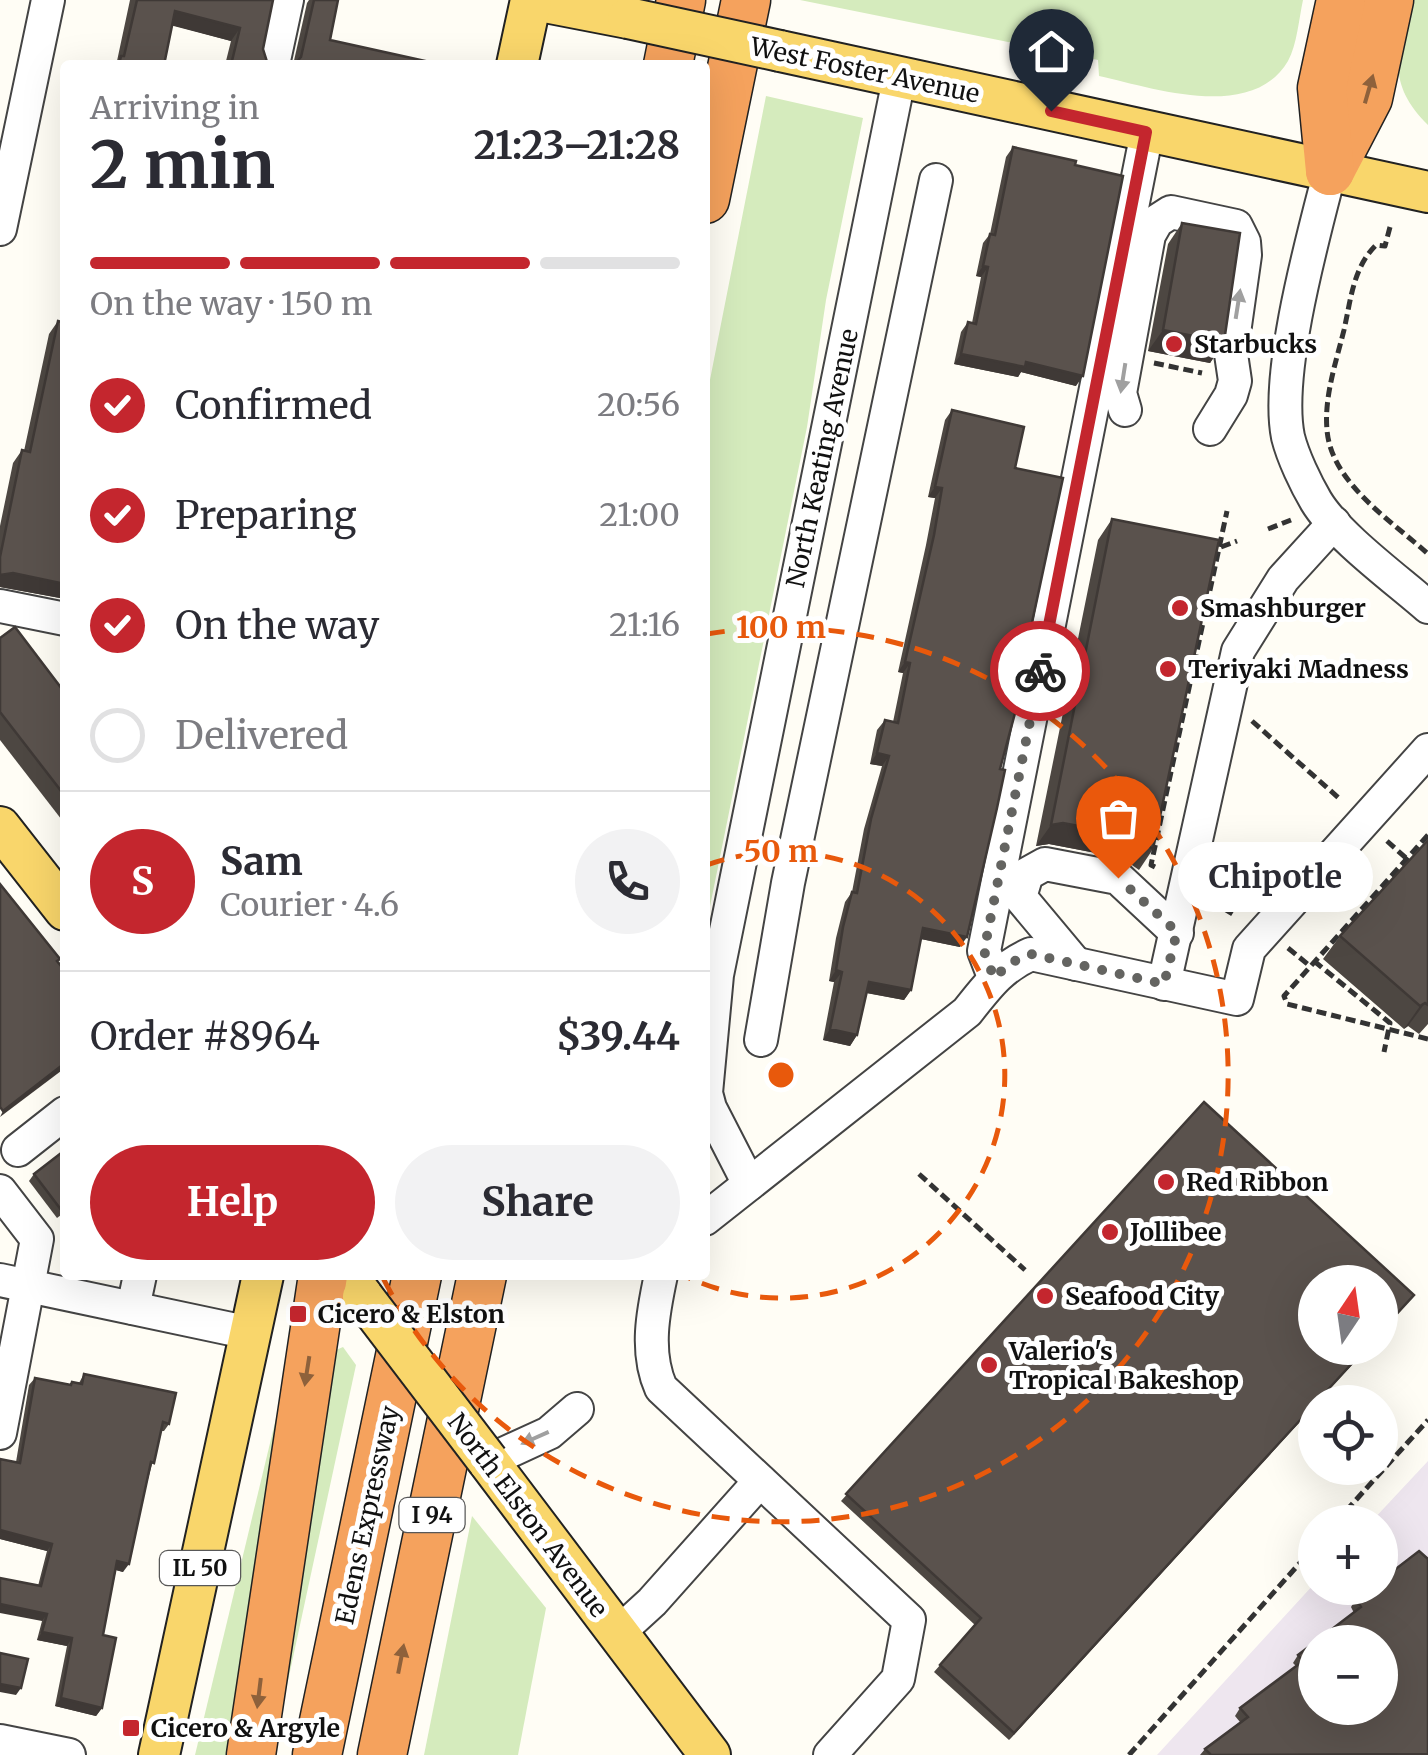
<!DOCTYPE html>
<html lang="en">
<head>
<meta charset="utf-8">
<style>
  body { margin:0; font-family:Merriweather,serif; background:#f2f2f3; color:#2b2b33; height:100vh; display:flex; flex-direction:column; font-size:38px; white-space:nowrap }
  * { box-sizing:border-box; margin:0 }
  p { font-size:32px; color:#7c7c81 }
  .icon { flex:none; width:55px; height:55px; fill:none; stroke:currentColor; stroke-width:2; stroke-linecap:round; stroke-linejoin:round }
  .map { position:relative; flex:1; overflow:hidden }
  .drawer { position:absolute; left:60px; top:60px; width:650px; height:1220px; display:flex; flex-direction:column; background:#fff; border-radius:10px; box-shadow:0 10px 40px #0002 }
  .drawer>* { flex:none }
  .needle { width:65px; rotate:13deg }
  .tools { position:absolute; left:1298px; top:1265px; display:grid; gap:20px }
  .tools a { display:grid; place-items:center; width:100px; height:100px; border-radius:50%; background:#fff; box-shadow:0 10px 40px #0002; font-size:50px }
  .pin { position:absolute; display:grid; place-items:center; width:85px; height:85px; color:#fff; margin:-102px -42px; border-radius:50% 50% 50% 0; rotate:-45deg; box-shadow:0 0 10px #0007 }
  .pin .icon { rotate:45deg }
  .courier { position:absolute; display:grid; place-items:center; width:100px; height:100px; margin:-50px; border:8px solid #c4262e; border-radius:50%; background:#fff; color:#222; box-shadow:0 2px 12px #0007 }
  .bubble { position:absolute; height:70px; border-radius:35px; background:#fff; box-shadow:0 10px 40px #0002; font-size:32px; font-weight:700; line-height:70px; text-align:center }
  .headline em { font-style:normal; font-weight:700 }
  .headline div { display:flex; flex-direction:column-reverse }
  .headline { display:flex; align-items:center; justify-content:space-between; height:170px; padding:0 30px }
  h1 { font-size:65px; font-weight:700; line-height:75px }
  .bar { display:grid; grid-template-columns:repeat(4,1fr); gap:15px 10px; align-content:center; height:120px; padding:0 30px }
  .bar i { height:12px; border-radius:8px; background:#e1e1e2 }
  .bar .on { background:#c4262e }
  .bar p { grid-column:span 4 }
  .line { display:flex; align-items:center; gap:25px; padding:0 30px; border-top:2px solid #e1e1e2 }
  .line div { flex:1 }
  .round { display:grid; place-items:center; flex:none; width:105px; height:105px; border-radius:52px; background:#f2f2f3 }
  ol { padding:0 30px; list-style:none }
  li { display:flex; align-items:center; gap:30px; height:110px }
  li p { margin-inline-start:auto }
  li .icon { padding:10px; border-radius:50%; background:#c4262e; color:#fff; stroke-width:4 }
  li:last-child { color:#7c7c81 }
  li i { width:55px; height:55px; border:5px solid #e1e1e2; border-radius:50% }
  .action { display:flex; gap:20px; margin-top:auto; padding:20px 30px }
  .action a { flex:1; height:115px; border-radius:60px; background:#c4262e; color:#fff; font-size:40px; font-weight:700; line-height:115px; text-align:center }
  .action a+a { background:#f2f2f3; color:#2b2b33 }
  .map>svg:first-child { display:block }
</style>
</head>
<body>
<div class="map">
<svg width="1428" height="1755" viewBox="0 0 1428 1755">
  <rect width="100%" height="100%" fill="#fffdf5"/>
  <path fill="#eee6ef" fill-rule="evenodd" d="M1428 1461V1755H1157L1315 1583V1588H1380V1522H1371ZM1315 1642H1380V1708H1315Z"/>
  <g fill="#d5ebbd">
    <path d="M800 0H1303C1299 18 1297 45 1288 61 1252 122 1153 88 1099 76L1098 60Z"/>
    <path d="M1409 0H1428V125C1386 83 1397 53 1409 0Z"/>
    <polygon points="766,96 863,118 826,300 807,427 705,931 705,405"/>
    <polygon points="296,1335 233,1755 195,1755"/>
    <polygon points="343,1347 356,1365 272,1755 329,1353"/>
    <polygon points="472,1516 546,1608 518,1755 424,1755"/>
  </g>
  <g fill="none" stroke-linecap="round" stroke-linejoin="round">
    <defs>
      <g id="minor">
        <polyline points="273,65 287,0"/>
        <path d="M1330 171C1313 237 1275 373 1288 437 1293 457 1306 484 1316 501 1337 536 1396 579 1428 607"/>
        <polyline points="0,229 48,0"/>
        <polyline points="1125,410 1120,393 1149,235 1157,221 1171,212 1236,226 1244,242 1245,255 1231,354 1235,381 1231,395 1210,429"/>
        <polyline points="0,606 65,619"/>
        <polyline points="1076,964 1020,897 1027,874 1045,864 1118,878 1177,933"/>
        <polyline points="994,977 984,951 1147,132"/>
        <polyline points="1164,984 1238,651 1283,579 1334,523"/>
        <polyline points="761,1040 788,883 936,180"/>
        <polyline points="18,1150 65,1113"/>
        <polyline points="749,1184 710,1108 706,1093 717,975 899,79"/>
        <polyline points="0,1191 37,1239 0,1433"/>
        <path d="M705 1219 967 1012C987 987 1001 967 1031 954L1237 999 1249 949 1428 750"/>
        <path d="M661 1275C653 1312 645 1352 661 1388L909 1620 898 1679 830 1755"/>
        <polyline points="0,1280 250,1333"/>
        <polyline points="133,1308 140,1275"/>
        <polyline points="488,1461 549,1433 577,1409"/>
        <polyline points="617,1634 652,1602 760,1481"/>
        <polyline points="0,1741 69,1755"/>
      </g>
      <g id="major">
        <polyline points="535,0 628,18"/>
        <polyline points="780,51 1428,192"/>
        <polyline points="517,65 531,0"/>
        <polyline points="0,827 65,910"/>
        <polyline points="347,1275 363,1297"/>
        <polyline points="488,1461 710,1755"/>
        <polyline points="159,1755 263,1275"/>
      </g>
      <g id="highway">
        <polyline points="668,65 681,0"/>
        <polyline points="1330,171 1368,98 1389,0"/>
        <polyline points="1330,171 1322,88 1341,0"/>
        <polyline points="705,199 746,0"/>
        <polyline points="251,1755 323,1275"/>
        <polyline points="317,1755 417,1275"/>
        <polyline points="382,1755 482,1275"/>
      </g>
    </defs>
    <use href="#minor" stroke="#444" stroke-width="36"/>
    <use href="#major" stroke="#222" stroke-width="44"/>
    <use href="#highway" stroke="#222" stroke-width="51"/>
    <g stroke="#333" stroke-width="5" stroke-dasharray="10 5" stroke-linecap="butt">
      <path d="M1390 227 1385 246 1376 245C1353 268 1351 299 1344 330 1336 362 1324 397 1327 430 1331 483 1392 521 1428 554"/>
      <polyline points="1154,363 1202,373"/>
      <polyline points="1268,529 1291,520"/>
      <polyline points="1221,547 1237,541"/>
      <polyline points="1252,721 1341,800"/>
      <polyline points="1428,835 1284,996 1287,1004 1428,1039"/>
      <polyline points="1387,841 1407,859"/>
      <polyline points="1155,867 1151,865 1227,511"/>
      <polyline points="1211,901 1236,916"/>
      <polyline points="1288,948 1310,966"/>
      <polyline points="1314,961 1390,1023 1384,1052"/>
      <polyline points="919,1174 1025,1270"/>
      <polyline points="1336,1522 1428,1420"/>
      <polyline points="1129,1755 1315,1546"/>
    </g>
    <use href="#minor" stroke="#fff" stroke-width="32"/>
    <use href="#major" stroke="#f9d66b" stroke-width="40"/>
    <use href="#highway" stroke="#f5a25d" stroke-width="48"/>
    <defs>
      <g id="major-bridge">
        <polyline points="628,18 780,51"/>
        <polyline points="363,1297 488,1461"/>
      </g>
    </defs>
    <use href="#major-bridge" stroke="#222" stroke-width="44" stroke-linecap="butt"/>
    <use href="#major-bridge" stroke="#f9d66b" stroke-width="40"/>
  </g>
  <g fill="#4d4742">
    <polygon points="130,0 273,0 263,49 268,65 225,65 231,41 172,25 164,65 114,65 117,61"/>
    <polygon points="309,0 338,0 330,40 293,65 307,3"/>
    <polygon points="1013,147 1075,165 1076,386 1021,372 1018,377 954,364 961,332 968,322 972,323 981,277 976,276 983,243 990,234 1006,157"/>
    <polygon points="1182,223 1224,342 1210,363 1148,351 1168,244"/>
    <polygon points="65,312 65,594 63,593 60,598 0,587 0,526 13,463 22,450 24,451 49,334 58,321 62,322"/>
    <polygon points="952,410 1015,468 1000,769 960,947 921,939 911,990 904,1000 866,993 857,1035 850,1046 823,1040 834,982 829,981 836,938 845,902 852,892 864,829 882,766 870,764 877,730 885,720 893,722 903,673 898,672 926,545 935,498 928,497 945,420"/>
    <polygon points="1112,519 1153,849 1139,870 1122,858 1049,844 1036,846 1098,540"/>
    <polygon points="0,638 65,693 65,824 0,740"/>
    <polygon points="1428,840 1428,1024 1419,1034 1408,1026 1404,1029 1323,959 1340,936"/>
    <polygon points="1204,1102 1414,1295 1380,1334 1380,1282 1315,1282 1315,1348 1368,1348 1317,1402 1315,1402 1315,1405 1009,1740 934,1672 975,1625 841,1501"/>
    <polygon points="34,1174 65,1212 57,1218 29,1181"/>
    <polygon points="84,1374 169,1424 164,1431 161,1431 123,1572 116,1570 103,1635 102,1708 96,1716 55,1706 67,1646 37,1640 42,1621 38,1586 47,1551 0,1539 0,1459 16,1462 29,1385 35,1378 70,1385 72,1382 79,1383"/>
    <polygon points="1356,1599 1428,1755 1200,1755 1205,1749 1240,1722 1235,1716 1240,1708 1296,1666 1293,1663 1298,1655 1354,1613 1351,1607"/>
  </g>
  <g fill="#3f3936">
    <polygon points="175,11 240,28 231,41 166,24"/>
    <polygon points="983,266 988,267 981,277 976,276"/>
    <polygon points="1163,330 1224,342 1210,363 1148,351"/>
    <polygon points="961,354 1026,362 1083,376 1076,386 1021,372 1018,377 954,364"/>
    <polygon points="935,487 942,488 935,498 928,497"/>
    <polygon points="13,573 65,584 65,594 63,593 60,598 0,587 0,575"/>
    <polygon points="905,662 910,663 903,673 898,672"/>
    <polygon points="877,753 889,756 882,766 870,764"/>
    <polygon points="1063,823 1136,837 1122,858 1049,844 1036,846 1051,825"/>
    <polygon points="923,928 967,937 960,947 916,938"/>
    <polygon points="836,970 842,972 834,982 829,981"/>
    <polygon points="869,982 911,990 904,1000 862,992"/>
    <polygon points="1425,1003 1408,1026 1404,1029 1420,1006"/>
    <polygon points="830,1029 857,1035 850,1046 823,1040"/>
    <polygon points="65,1063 65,1068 0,1117 3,1111"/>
    <polygon points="1315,1403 1315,1405 1009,1740 1014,1733"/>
    <polygon points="0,1530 52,1544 47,1551 0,1539"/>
    <polygon points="117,1561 129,1564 123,1572 112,1569"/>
    <polygon points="0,1604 47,1614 42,1621 0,1613"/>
    <polygon points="42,1632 72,1638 67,1646 37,1640"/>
    <polygon points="0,1684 21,1688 16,1695 0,1692"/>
    <polygon points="61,1698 102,1708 96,1716 55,1706"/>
  </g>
  <g fill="#5a524d" stroke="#3f3936" stroke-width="2.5" fill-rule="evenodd">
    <polygon points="137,0 273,0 263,49 268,65 231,65 240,28 175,11 164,65 119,65 121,56 124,56"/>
    <polygon points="314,0 338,0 330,40 425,61 424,65 294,65 301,57"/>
    <polygon points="1013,147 1076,161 1075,165 1123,176 1083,376 1026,362 1025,367 961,354 968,322 976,324 988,267 983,266 990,234 995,235"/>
    <polygon points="1182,223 1240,233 1224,342 1163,330"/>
    <polygon points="58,321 65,323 65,584 13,573 0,575 0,557 22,450 30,452"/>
    <polygon points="952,410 1024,427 1015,468 1063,478 1015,702 1018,702 1000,769 1005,770 997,808 967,937 923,928 911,990 869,982 857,1035 830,1029 842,972 836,970 843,927 852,892 857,893 871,819 889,756 877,753 885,720 898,723 910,663 905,662 934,535 942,488 935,487"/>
    <polygon points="1112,519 1219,540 1153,849 1136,837 1063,823 1051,825"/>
    <polygon points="15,627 65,693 65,796 0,712 0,638"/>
    <polygon points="1428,840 1428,1005 1425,1003 1420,1006 1340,936"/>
    <polygon points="0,884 60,959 57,961 65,971 65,1063 3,1111 0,1107"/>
    <polygon points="1204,1102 1414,1295 1380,1332 1380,1282 1315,1282 1315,1348 1366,1348 1014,1733 940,1665 981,1618 846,1494"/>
    <polygon points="65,1150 65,1208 62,1211 34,1174"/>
    <polygon points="84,1374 176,1393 169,1424 163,1422 154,1463 151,1462 129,1564 117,1561 103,1635 116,1638 102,1708 61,1698 72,1638 42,1632 47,1614 0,1604 0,1578 41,1586 52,1544 0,1530 0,1459 20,1463 35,1378 71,1385 72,1382 82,1384"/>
    <path d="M1419 1551 1428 1559V1754L1211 1755 1205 1749 1248 1717 1240 1708 1303 1661 1298 1655 1361 1607 1356 1599 1371 1588H1380V1581ZM1315 1642H1380V1708H1315Z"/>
    <polygon points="0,1653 28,1659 21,1688 0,1684"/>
  </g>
  <defs><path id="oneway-solid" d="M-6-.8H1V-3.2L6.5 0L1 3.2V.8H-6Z" transform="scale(2.5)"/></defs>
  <g fill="#8e613b">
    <use href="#oneway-solid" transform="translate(1369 89) rotate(-74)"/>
    <use href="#oneway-solid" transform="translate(307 1371) rotate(99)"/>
    <use href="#oneway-solid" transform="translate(401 1659) rotate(-79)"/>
    <use href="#oneway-solid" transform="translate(259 1693) rotate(97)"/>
  </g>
  <g fill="#a0a0a0">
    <use href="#oneway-solid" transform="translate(1238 304) rotate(-81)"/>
    <use href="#oneway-solid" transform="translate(1123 378) rotate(99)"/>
    <use href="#oneway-solid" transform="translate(535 1438) rotate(156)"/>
  </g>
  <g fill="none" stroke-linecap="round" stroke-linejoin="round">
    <polyline stroke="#646461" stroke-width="10" stroke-dasharray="0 18" points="1040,671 984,951 994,978 1010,963 1031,954 1164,984 1177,932 1118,878"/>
    <polyline stroke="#c4262e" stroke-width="12" points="1040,671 1146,132 1051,111"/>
  </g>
  <g fill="none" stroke="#e8590c" stroke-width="5" stroke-dasharray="18 12">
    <path d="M707 865A223 223 0 1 1 683 1275"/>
    <path d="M707 634A447 447 0 1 1 383 1278"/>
  </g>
  <g fill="#c4262e" stroke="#fff" stroke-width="4">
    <circle cx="1174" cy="344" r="10"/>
    <circle cx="1180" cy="608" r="10"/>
    <circle cx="1168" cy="669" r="10"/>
    <circle cx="1166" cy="1182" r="10"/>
    <circle cx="1110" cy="1232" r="10"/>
    <circle cx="1045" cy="1296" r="10"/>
    <rect x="288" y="1304" width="20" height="20" rx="5"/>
    <circle cx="989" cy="1365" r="10"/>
    <rect x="121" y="1718" width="20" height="20" rx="5"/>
  </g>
  <g text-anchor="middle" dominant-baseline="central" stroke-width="10" stroke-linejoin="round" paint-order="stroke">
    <g fill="#fff" stroke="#585858" stroke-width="2.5">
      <rect x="399.5" y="1498" width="65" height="34" rx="8"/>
      <rect x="160" y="1551" width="80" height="34" rx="8"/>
    </g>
    <g font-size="22" font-weight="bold" fill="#111">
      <text x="432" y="1515">I 94</text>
      <text x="200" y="1568">IL 50</text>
    </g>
    <g font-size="25" fill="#111" stroke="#fff">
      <text transform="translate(865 70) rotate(12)">West Foster Avenue</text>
      <text transform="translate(822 458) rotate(-78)">North Keating Avenue</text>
      <text transform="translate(367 1515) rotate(-78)">Edens Expressway</text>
      <text transform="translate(528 1515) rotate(53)">North Elston Avenue</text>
    </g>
    <g font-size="25" font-weight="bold" fill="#111" stroke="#fff" text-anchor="start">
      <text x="1194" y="344">Starbucks</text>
      <text x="1200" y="608">Smashburger</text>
      <text x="1188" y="669">Teriyaki Madness</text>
      <text x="1186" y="1182">Red Ribbon</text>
      <text x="1130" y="1232">Jollibee</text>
      <text x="1065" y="1296">Seafood City</text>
      <text x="318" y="1314">Cicero &amp; Elston</text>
      <text x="1009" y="1351">Valerio's<tspan x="1009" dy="29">Tropical Bakeshop</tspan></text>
      <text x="151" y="1728">Cicero &amp; Argyle</text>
    </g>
  </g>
  <circle cx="781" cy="1075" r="15" fill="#e8590c" stroke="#fff" stroke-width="5"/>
  <g font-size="30" text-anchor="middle" font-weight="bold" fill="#e8590c" stroke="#fff" stroke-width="10" stroke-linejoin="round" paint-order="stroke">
    <text x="781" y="638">100 m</text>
    <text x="781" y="862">50 m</text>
  </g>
</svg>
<div class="tools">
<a><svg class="needle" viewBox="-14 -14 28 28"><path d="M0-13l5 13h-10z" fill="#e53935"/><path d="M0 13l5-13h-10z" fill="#7c7c81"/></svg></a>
<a><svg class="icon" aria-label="locate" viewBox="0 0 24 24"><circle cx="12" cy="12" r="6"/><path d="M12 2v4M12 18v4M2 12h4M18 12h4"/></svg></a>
<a>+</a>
<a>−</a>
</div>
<div class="pin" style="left:1118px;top:878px;background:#ea580c"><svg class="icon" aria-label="bag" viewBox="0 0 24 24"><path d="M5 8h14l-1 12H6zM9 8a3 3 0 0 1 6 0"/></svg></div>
<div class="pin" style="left:1051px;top:111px;background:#1f2937"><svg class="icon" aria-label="home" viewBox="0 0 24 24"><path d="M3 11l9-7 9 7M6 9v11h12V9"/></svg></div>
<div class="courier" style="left:1040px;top:671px"><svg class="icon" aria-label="bike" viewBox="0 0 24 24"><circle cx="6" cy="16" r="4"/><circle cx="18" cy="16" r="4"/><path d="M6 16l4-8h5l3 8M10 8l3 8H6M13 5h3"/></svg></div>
<div class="bubble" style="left:1178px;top:842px;width:195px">Chipotle</div>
<section class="drawer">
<div class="headline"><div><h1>2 min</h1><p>Arriving in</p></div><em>21:23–21:28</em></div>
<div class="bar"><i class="on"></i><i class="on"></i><i class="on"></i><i></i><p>On the way · 150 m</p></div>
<ol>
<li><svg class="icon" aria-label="check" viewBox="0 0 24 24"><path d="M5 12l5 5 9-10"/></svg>Confirmed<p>20:56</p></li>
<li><svg class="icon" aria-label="check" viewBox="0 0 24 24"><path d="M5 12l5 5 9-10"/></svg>Preparing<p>21:00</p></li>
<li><svg class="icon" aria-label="check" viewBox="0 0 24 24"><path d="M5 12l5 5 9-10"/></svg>On the way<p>21:16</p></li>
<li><i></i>Delivered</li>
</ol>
<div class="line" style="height:180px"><b class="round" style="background:#c4262e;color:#fff">S</b><div><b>Sam</b><p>Courier · 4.6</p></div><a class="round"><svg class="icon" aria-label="phone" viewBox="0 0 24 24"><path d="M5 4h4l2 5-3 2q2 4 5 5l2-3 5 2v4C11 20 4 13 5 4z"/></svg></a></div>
<div class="line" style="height:130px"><div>Order #8964</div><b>$39.44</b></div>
<div class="action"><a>Help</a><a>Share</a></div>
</section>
</div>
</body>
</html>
